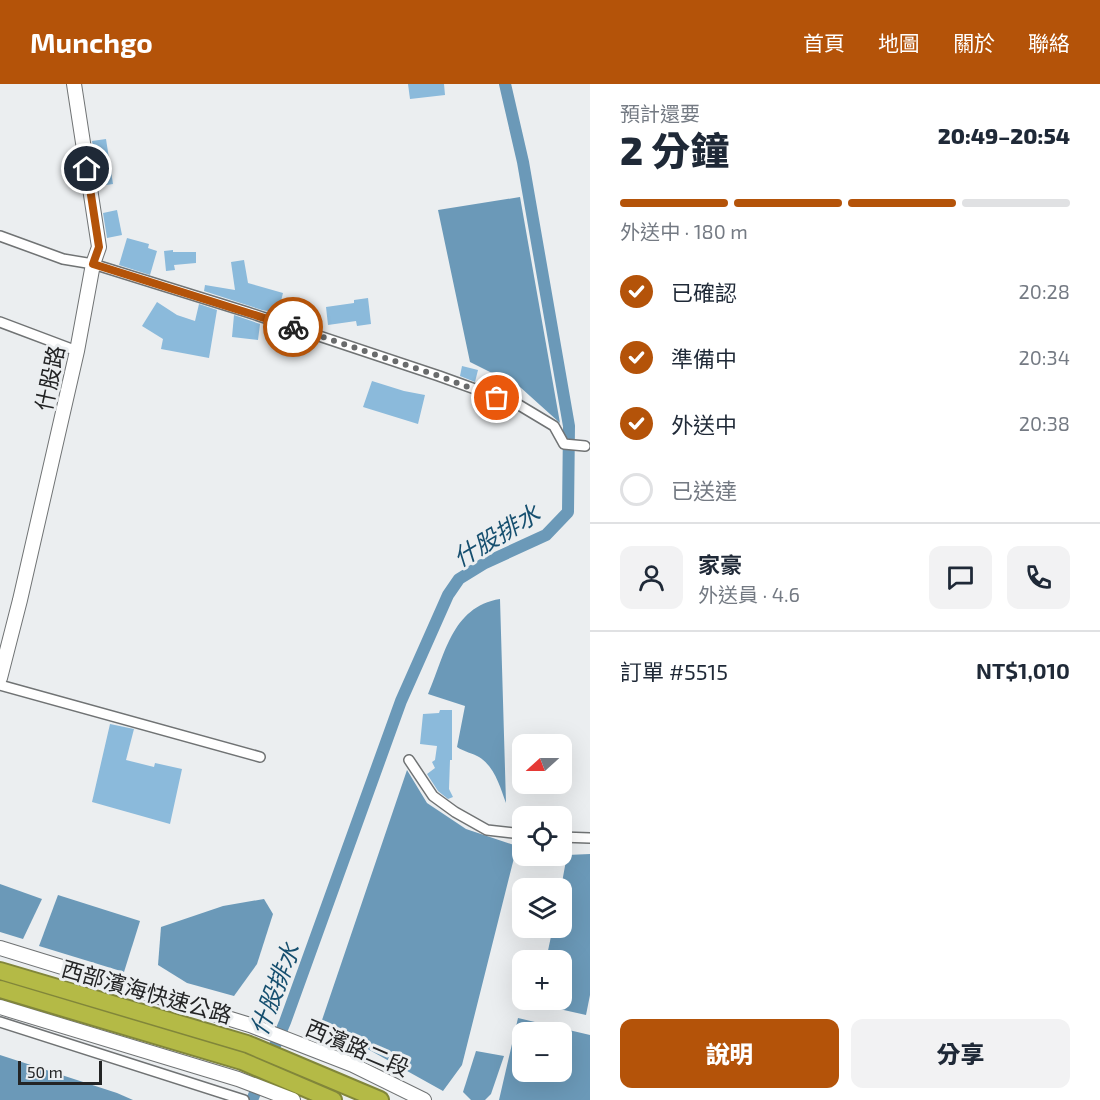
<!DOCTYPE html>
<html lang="zh-TW">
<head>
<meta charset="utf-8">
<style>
  body { margin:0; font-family:"Exo 2","Noto Sans TC",sans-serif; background:#f2f2f3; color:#1f2937; height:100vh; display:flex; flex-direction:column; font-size:22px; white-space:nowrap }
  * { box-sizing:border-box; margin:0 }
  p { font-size:20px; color:#747a83 }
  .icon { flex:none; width:33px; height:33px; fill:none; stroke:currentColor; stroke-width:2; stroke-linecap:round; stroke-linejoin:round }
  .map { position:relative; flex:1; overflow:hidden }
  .side { display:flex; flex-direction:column; background:#fff; width:510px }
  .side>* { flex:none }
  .needle { width:39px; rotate:249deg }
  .fabs { position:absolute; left:512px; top:650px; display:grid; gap:12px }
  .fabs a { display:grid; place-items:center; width:60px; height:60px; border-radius:12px; background:#fff; box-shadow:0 6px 24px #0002; font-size:30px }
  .scale { position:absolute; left:18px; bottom:15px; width:84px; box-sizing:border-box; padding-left:6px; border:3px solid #232425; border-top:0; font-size:16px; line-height:21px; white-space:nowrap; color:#232425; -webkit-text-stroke:4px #ebeef0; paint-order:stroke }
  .pin { position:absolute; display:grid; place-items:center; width:51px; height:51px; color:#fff; margin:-26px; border:3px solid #fff; border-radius:50%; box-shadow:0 2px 6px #0007 }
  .courier { position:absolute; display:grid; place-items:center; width:60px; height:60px; margin:-30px; border:4px solid #b45309; border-radius:50%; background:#fff; color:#222; box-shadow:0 2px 8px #0007 }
  .headline em { font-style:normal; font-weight:800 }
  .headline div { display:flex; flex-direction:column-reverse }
  .headline { display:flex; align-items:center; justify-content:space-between; height:102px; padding:0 30px }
  h1 { font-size:39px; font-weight:800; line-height:45px }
  .bar { display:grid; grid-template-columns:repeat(4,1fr); gap:9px 6px; align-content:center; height:72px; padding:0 30px }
  .bar i { height:8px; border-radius:4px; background:#e0e1e3 }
  .bar .on { background:#b45309 }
  .bar p { grid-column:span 4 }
  .line { display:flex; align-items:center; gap:15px; padding:0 30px; border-top:2px solid #e0e1e3 }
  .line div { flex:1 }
  .round { display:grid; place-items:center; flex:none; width:63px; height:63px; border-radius:12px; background:#f2f2f3 }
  ol { padding:0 30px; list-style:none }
  li { display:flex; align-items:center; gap:18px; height:66px }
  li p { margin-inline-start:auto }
  li .icon { padding:6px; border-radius:50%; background:#b45309; color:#fff; stroke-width:4 }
  li:last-child { color:#747a83 }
  li i { width:33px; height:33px; border:3px solid #e0e1e3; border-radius:50% }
  .action { display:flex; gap:12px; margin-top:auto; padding:12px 30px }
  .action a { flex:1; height:69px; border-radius:12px; background:#b45309; color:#fff; font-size:24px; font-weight:800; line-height:69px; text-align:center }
  .action a+a { background:#f2f2f3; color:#1f2937 }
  header { display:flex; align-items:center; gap:36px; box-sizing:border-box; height:84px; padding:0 30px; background:#b45309; color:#fff }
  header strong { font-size:28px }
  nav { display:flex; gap:33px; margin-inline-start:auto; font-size:21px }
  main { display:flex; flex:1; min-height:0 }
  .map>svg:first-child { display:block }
</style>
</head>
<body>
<header>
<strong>Munchgo</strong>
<nav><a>首頁</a><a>地圖</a><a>關於</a><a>聯絡</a></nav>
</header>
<main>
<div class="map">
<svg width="590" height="1016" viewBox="0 0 590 1016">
  <rect width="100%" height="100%" fill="#ebeef0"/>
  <g fill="#6b99b8" fill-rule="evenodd">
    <polygon points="520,113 560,339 520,303 470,278 438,126"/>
    <path d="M500 515 506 719C500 703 495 683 479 673 473 669 464 668 457 663L465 622 428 610C445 572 451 523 500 515Z"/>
    <polygon points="407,686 427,719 466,745 517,762 462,981 443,1007 321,939"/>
    <polygon points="590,770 590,911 586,931 537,920 538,915 561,915 561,876 546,876 553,843 561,843 561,804 567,771"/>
    <polygon points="0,800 42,815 23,855 0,848"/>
    <polygon points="58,811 140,837 124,888 39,862"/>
    <polygon points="264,815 273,830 257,880 234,912 187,899 158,881 161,843 223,822"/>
    <path d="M518 934 590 951V1016H499ZM522 948H561V987H522Z"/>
    <polygon points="476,967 504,972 491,1010 485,1016 471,1016 463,1008"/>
    <polygon points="0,971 117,1009 133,1016 0,1016"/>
  </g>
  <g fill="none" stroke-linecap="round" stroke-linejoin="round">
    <polyline stroke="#6b99b8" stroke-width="12" points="252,1016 285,938 401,617 448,511 459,495 485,479 546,451 568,428 569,342 523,78 505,0"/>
  </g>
  <g fill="#8bbadb">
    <polygon points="408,0 444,0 445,11 410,15"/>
    <polygon points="106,55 113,100 99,102 92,57"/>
    <polygon points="117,126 122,151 107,154 103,129"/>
    <polygon points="127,154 149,160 148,164 157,167 150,191 119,181"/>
    <polygon points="173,166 173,168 196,168 196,179 174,181 175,186 166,187 164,167"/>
    <polygon points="244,176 248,199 283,209 278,229 262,226 204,207 205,201 235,206 231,178"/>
    <polygon points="368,214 371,240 357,242 356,237 328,241 326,223 354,219 354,216"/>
    <polygon points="157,218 177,231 195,237 199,220 217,226 209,274 161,265 163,255 142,242"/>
    <polygon points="296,224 318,232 315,242 292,233"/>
    <polygon points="234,231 260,240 258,256 232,253"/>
    <polygon points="462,282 478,286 475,298 460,292"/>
    <polygon points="372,297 404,307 425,311 418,340 363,323"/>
    <polygon points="440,626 452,626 452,676 450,676 449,705 453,713 448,715 438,707 427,690 435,684 432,678 435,676 437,662 420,660 423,630 439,629"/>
    <polygon points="110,640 134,645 126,676 154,683 155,679 182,685 170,740 92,718"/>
  </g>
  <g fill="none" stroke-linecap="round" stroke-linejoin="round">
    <defs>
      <g id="street">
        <polyline points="0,152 63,175 93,180 247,228 439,292 519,321 554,342 564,360 585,362"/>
        <polyline points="0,238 77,267"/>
        <polyline points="0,601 260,673"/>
        <polyline points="409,676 433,712 455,728 487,746 522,750"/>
        <polyline points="561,753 590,754"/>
        <polyline points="0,938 244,1016"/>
      </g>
      <g id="secondary">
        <polyline points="0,594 20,516 77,267 93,180 99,163 74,0"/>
        <polyline points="0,864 250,941 353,981 424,1016"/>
        <polyline points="0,923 238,995 293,1016"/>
      </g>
      <g id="highway">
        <polyline points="0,887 247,960 380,1016"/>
        <polyline points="0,905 242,977 333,1016"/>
      </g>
    </defs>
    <use href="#street" stroke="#707374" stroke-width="12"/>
    <use href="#secondary" stroke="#707374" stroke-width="16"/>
    <use href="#highway" stroke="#81863a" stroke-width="20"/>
    <use href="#street" stroke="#fff" stroke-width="9"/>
    <use href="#secondary" stroke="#fff" stroke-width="14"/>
    <use href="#highway" stroke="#b4ba46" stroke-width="16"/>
  </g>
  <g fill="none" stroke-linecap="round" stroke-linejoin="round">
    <polyline stroke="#696b6c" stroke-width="6" stroke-dasharray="0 10.8" points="293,243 439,292 497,314"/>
    <polyline stroke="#b45309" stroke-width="8" points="87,85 99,163 93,180 293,243"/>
  </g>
  <g text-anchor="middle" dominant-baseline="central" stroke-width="6" stroke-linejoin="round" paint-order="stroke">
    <g font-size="22" fill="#232425" stroke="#ebeef0">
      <text transform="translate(49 294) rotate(-78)">什股路</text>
      <text transform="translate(147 907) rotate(16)">西部濱海快速公路</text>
      <text transform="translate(358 963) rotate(23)">西濱路二段</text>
    </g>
    <g font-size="24" font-style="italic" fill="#164f6f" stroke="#ebeef0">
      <text transform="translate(496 451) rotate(-31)">什股排水</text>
      <text transform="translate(274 905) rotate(-69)">什股排水</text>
    </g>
  </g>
</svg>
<div class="fabs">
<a><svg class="needle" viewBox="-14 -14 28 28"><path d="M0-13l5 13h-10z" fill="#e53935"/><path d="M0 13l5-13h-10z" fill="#747a83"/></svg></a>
<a><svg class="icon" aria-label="locate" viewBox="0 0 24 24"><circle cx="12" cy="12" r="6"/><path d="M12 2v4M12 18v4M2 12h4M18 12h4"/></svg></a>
<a><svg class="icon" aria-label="layers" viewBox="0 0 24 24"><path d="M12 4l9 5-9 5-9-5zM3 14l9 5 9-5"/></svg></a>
<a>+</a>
<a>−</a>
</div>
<div class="scale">50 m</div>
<div class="pin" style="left:497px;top:314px;background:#ea580c"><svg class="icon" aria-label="bag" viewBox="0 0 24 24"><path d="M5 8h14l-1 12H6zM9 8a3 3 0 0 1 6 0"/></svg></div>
<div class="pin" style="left:87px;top:85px;background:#1f2937"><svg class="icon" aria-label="home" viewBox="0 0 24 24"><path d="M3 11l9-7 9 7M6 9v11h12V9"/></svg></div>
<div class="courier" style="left:293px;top:243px"><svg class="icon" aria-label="bike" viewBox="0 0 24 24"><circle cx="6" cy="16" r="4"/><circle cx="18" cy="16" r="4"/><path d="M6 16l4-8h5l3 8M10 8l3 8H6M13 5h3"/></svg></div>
</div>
<section class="side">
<div class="headline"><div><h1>2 分鐘</h1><p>預計還要</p></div><em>20:49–20:54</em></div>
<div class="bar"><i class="on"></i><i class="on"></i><i class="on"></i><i></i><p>外送中 · 180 m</p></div>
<ol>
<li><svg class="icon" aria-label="check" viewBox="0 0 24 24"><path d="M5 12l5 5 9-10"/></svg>已確認<p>20:28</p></li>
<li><svg class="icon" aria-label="check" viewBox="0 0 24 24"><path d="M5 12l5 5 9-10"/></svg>準備中<p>20:34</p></li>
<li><svg class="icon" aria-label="check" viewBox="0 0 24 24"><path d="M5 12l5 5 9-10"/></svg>外送中<p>20:38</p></li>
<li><i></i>已送達</li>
</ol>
<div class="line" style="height:108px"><a class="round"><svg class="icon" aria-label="person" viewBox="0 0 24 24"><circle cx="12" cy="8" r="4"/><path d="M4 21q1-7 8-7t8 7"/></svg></a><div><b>家豪</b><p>外送員 · 4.6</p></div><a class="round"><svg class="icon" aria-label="chat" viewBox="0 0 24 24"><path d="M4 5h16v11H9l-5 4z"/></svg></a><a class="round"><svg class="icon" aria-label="phone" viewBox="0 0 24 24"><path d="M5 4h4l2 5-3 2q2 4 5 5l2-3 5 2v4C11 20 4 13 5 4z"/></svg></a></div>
<div class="line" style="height:78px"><div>訂單 #5515</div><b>NT$1,010</b></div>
<div class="action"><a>說明</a><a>分享</a></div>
</section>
</main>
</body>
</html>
